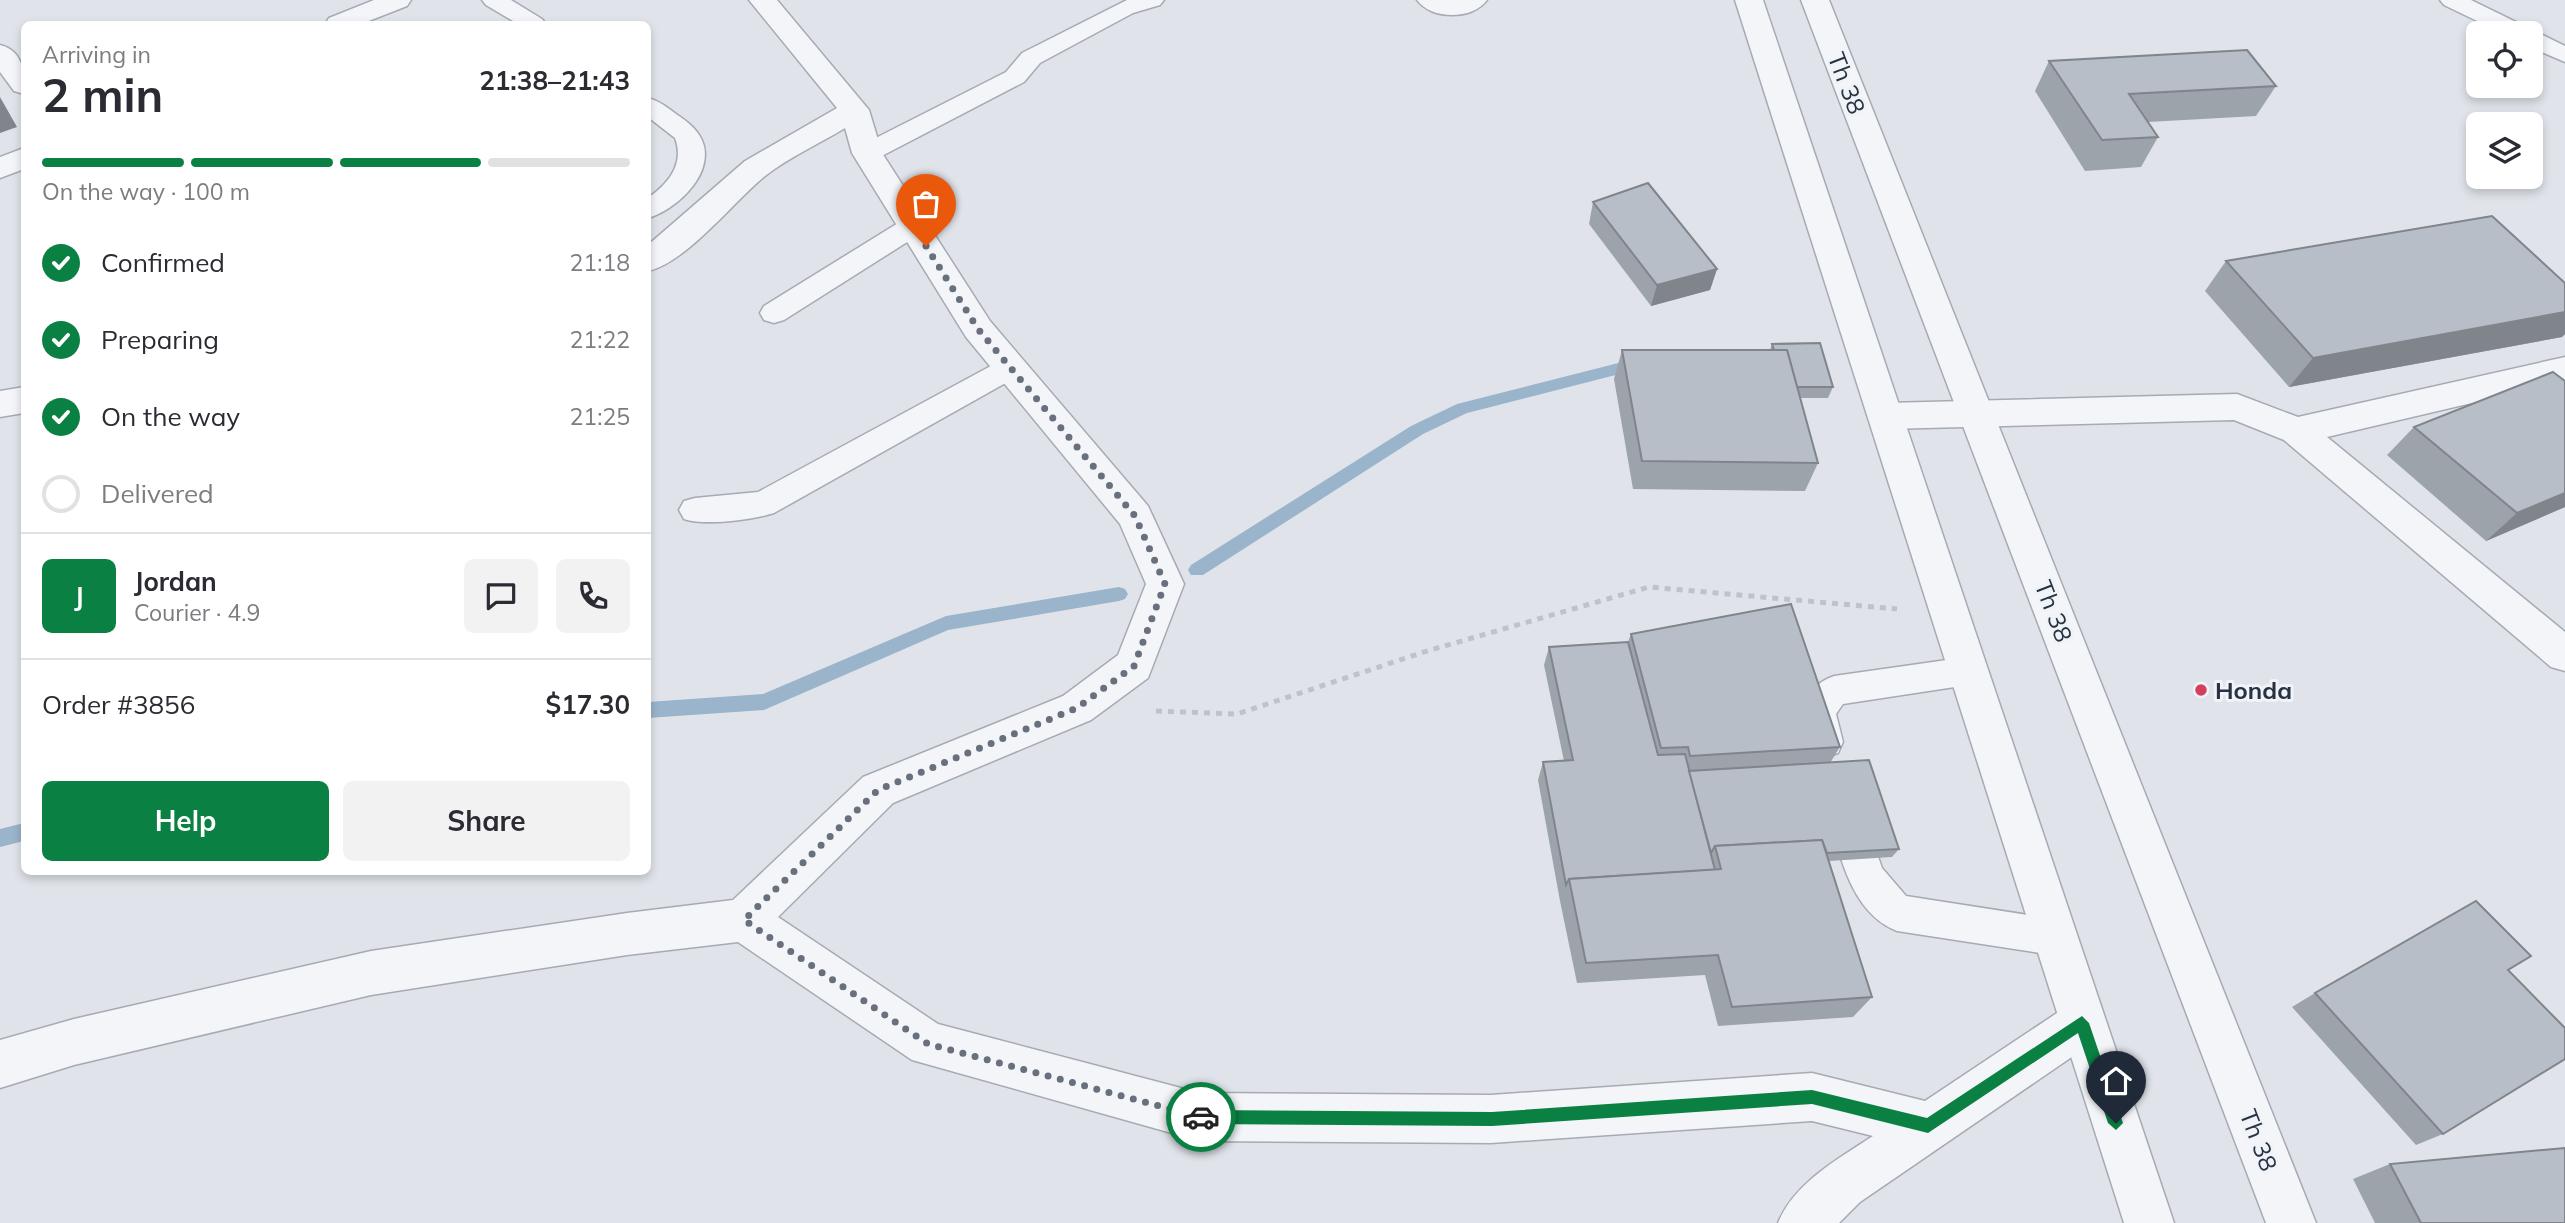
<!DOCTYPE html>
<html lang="en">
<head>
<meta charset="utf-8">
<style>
  body { margin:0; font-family:Mulish,sans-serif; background:#f2f2f3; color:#2b2b33; height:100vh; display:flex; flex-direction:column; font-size:26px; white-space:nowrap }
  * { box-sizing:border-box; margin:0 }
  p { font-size:23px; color:#7c7c81 }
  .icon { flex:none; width:38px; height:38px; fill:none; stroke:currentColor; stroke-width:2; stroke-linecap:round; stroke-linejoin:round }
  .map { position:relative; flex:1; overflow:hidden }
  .details { position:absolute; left:21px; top:21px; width:630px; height:854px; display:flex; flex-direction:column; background:#fff; border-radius:10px; box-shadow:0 4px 10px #0003 }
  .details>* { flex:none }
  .tools { position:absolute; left:2466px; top:21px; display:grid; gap:14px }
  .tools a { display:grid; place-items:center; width:77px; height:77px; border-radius:10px; background:#fff; box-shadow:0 4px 10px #0003; font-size:35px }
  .pin { position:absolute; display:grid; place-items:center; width:60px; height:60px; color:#fff; margin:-72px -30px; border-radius:50% 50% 50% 0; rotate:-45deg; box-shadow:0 0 7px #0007 }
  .pin .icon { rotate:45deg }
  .courier { position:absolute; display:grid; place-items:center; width:70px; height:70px; margin:-35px; border:5px solid #0b8043; border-radius:50%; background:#fff; color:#222; box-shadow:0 2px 9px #0007 }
  .head em { font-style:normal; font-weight:700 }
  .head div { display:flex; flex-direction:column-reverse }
  .head { display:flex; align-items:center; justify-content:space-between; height:119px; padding:0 21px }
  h1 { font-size:46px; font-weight:700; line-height:52px }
  .bar { display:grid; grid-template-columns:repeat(4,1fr); gap:10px 7px; align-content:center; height:84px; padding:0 21px }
  .bar i { height:9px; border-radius:5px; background:#e1e1e2 }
  .bar .on { background:#0b8043 }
  .bar p { grid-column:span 4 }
  .line { display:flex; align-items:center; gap:18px; padding:0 21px; border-top:2px solid #e1e1e2 }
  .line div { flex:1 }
  .round { display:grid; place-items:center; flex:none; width:74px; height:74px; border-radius:10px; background:#f2f2f3 }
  ol { padding:0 21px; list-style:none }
  li { display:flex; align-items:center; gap:21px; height:77px }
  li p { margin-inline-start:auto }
  li .icon { padding:7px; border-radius:50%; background:#0b8043; color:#fff; stroke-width:4 }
  li:last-child { color:#7c7c81 }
  li i { width:38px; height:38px; border:4px solid #e1e1e2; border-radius:50% }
  .button { display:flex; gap:14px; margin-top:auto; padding:14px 21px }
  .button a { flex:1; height:80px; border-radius:10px; background:#0b8043; color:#fff; font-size:28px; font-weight:700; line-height:80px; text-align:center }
  .button a+a { background:#f2f2f3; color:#2b2b33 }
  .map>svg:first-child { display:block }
</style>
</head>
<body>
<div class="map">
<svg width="2565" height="1223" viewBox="0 0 2565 1223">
  <rect width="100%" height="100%" fill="#e0e4ea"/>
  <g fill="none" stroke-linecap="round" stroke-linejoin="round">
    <g fill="#9ab4cb" fill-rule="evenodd">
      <polygon points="1638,358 1646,364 1643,368 1467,413 1423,434 1203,575 1191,575 1188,570 1191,565 1411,426 1457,404"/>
      <polygon points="1119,587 1125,589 1128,594 1125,599 1119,601 948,630 764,710 648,718 648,702 763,694 946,616"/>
      <polygon points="24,823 24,841 0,847 0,829"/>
    </g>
    <defs>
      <g id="service">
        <polygon points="482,0 511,0 542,19 546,24 518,24 486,5"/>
        <polygon points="1127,0 1164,0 1160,5 1133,13 1040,63 1024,82 876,159 867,161 858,159 854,153 858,147 1006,72 1022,53"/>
        <path d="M1417 0H1487C1473 20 1431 20 1417 0Z"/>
        <polygon points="2440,0 2471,0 2565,46 2565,62 2530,47 2530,33 2502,33 2444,5"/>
        <path d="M648 98C659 101 667 107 676 114 688 122 700 131 704 146 711 178 675 210 648 218V198C668 184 685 164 675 138L648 117Z"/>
        <polygon points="913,217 923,220 926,226 923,232 784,320 774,323 764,320 760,313 764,306 903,220"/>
        <path d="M1010 357 1020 361 1025 368 1020 375 774 513C752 520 705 526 684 519L679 510 684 501 695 498 758 492 1000 361Z"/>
        <path d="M1968 657 1980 661 1985 671 1980 681 1968 685 1843 704 1836 714 1843 742 1838 753 1825 757 1812 753C1798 722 1796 690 1834 676Z"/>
        <path d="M1847 801 1860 805 1882 868 1906 896 2054 919 2068 924 2073 937 2068 950 2054 955 1897 931C1852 913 1841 859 1829 817L1834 805Z"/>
      </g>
      <g id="minor">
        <polygon points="374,0 411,0 407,6 361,24 325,24 329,18"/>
        <path d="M749 0H777L869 110 882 153 990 321 1148 506 1184 584 1148 678 1091 720 893 803 778 917 938 1024 1200 1093 1491 1095 1812 1073 1925 1101 2066 1007 2082 1000 2098 1007 2105 1023 2098 1039 1860 1202 1839 1223H1778C1794 1183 1838 1159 1873 1136L1812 1121 1491 1143 1200 1141 912 1060 738 942 627 955 371 995 74 1065 0 1088V1040L74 1019 371 951 627 913 733 900 863 777 1063 696 1118 655 1146 584 1120 524 966 337 852 153 845 128C819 144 789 157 765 176 733 202 687 262 648 271V245L745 161 837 108Z"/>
        <path d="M0 45C24 51 24 73 24 94L14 91 0 72Z"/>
        <polygon points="24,148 24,169 0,178 0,157"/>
        <polygon points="2565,357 2565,381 2327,437 2565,632 2565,671 2551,667 2284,440 2234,420 1886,429 1874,425 1869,416 1874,407 1886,403 2237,394 2298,417"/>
        <polygon points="24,387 24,413 0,417 0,391"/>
      </g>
      <g id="tertiary">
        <polygon points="1735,0 1763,0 2174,1223 2124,1223"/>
        <polygon points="1801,0 1829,0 2316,1223 2266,1223"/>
      </g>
    </defs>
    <use href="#service" stroke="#a5abb4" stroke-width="3"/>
    <use href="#minor" stroke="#a5abb4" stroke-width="3"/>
    <use href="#tertiary" stroke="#a5abb4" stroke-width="3"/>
    <polyline stroke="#bec2c9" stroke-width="5" stroke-dasharray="6 6" stroke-linecap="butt" points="1156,711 1237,714 1427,651 1649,587 1897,609"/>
    <use href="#service" fill="#f3f5f8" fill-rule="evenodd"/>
    <use href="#minor" fill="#f3f5f8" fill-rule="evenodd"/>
    <use href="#tertiary" fill="#f3f5f8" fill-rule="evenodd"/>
  </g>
  <g fill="#9da3ab">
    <polygon points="2049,61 2276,86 2256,116 2148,122 2158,137 2141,167 2085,171 2035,91"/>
    <polygon points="1593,202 1717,269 1710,290 1651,306 1589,224"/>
    <polygon points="2226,261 2565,283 2565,334 2562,337 2289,387 2205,291"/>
    <polygon points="1772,344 1833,387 1828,398 1800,398 1818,463 1805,491 1633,489 1614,379 1622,350 1770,350"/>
    <polygon points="2414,427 2565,507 2486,541 2387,455"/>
    <polygon points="1631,634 1840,747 1830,763 1899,849 1892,857 1829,861 1872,997 1853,1017 1718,1026 1705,975 1577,983 1560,901 1538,780 1543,762 1564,761 1544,665 1549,647 1628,642"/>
    <polygon points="2508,970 2443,1134 2416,1145 2292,1007 2315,993"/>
    <polygon points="2390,1164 2565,1223 2375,1223 2353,1179"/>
  </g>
  <g fill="#80858b">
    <polygon points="0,97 17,127 0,133"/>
    <polygon points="1717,269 1710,290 1651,306 1657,285"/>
    <polygon points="2565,312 2565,334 2562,337 2289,387 2313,358"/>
    <polygon points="2565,493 2565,507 2486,541 2517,513"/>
  </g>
  <g fill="#b7bec7" stroke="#80858b" stroke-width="2">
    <polygon points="2247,50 2276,86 2129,94 2158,137 2102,140 2049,61"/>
    <polygon points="1648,183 1717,269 1657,285 1593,202"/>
    <polygon points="2492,216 2565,283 2565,312 2313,358 2226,261"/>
    <polygon points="1820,343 1833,387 1797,387 1787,350 1774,350 1772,344"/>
    <polygon points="1622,350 1787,350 1818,463 1642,461"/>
    <polygon points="2553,372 2565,381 2565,493 2517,513 2414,427"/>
    <polygon points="1791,604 1840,747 1690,756 1688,747 1661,748 1631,634"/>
    <polygon points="1628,642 1658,755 1685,754 1715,870 1569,879 1566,885 1543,762 1573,760 1549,647"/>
    <polygon points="1869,760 1899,849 1827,853 1822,840 1715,846 1711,853 1689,771"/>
    <polygon points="1822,840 1872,997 1732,1007 1718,955 1586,963 1569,879 1721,869 1715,846"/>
    <polygon points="2476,901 2531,956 2508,970 2565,1028 2565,1059 2443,1134 2315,993"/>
    <polygon points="2565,1148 2565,1223 2421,1223 2390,1164"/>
  </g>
  <polygon fill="#0b8043" points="2082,1016 2089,1023 2123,1123 2116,1130 2108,1123 2078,1033 1928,1133 1812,1104 1492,1126 1201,1124 1194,1117 1201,1110 1492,1112 1812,1090 1927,1118"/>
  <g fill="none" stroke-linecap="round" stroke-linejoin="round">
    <polyline stroke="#68707d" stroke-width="7" stroke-dasharray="0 12.6" points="926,246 978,329 1135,516 1165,584 1134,666 1077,708 878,790 744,920 928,1044 1201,1117"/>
  </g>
  <circle fill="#d4405c" stroke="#f0f3f7" stroke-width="2.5" cx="2201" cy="690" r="7"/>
  <g text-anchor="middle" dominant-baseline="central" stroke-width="6" stroke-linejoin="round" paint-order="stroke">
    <g font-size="24" fill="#283242" stroke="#f0f3f7">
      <text transform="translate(1847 83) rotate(69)">Th 38</text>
      <text transform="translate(2054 611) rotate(69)">Th 38</text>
      <text transform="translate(2259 1140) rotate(69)">Th 38</text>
    </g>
    <g font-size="24" font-weight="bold" fill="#283242" stroke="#f0f3f7" text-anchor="start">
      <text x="2215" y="690">Honda</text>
    </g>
  </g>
</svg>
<div class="tools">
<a><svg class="icon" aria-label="locate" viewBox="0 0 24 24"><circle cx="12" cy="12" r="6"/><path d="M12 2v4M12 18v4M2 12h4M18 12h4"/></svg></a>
<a><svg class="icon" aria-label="layers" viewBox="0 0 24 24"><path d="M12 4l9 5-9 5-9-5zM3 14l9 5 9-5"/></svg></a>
</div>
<div class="pin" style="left:926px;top:246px;background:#ea580c"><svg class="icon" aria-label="bag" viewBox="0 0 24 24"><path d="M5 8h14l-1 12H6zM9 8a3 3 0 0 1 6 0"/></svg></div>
<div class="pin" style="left:2116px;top:1123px;background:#1f2937"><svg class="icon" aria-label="home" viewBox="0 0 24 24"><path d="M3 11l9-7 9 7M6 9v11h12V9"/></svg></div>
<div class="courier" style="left:1201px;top:1117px"><svg class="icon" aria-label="car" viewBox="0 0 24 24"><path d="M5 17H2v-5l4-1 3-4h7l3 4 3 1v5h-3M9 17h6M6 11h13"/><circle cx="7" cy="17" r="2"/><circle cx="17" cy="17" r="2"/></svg></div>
<section class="details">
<div class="head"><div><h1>2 min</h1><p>Arriving in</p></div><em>21:38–21:43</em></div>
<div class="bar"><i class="on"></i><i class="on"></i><i class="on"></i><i></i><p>On the way · 100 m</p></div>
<ol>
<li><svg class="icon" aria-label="check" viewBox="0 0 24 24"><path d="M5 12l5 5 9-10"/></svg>Confirmed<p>21:18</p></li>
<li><svg class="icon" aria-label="check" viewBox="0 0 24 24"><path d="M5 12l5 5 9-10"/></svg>Preparing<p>21:22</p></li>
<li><svg class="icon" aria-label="check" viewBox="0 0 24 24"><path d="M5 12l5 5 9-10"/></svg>On the way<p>21:25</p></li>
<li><i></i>Delivered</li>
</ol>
<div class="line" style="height:126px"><b class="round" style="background:#0b8043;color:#fff">J</b><div><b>Jordan</b><p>Courier · 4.9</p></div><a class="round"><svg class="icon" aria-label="chat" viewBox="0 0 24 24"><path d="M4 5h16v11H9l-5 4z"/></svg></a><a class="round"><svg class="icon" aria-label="phone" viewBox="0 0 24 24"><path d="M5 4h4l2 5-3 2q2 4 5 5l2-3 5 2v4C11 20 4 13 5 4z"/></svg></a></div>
<div class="line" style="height:91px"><div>Order #3856</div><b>$17.30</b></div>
<div class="button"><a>Help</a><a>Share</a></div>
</section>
</div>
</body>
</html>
